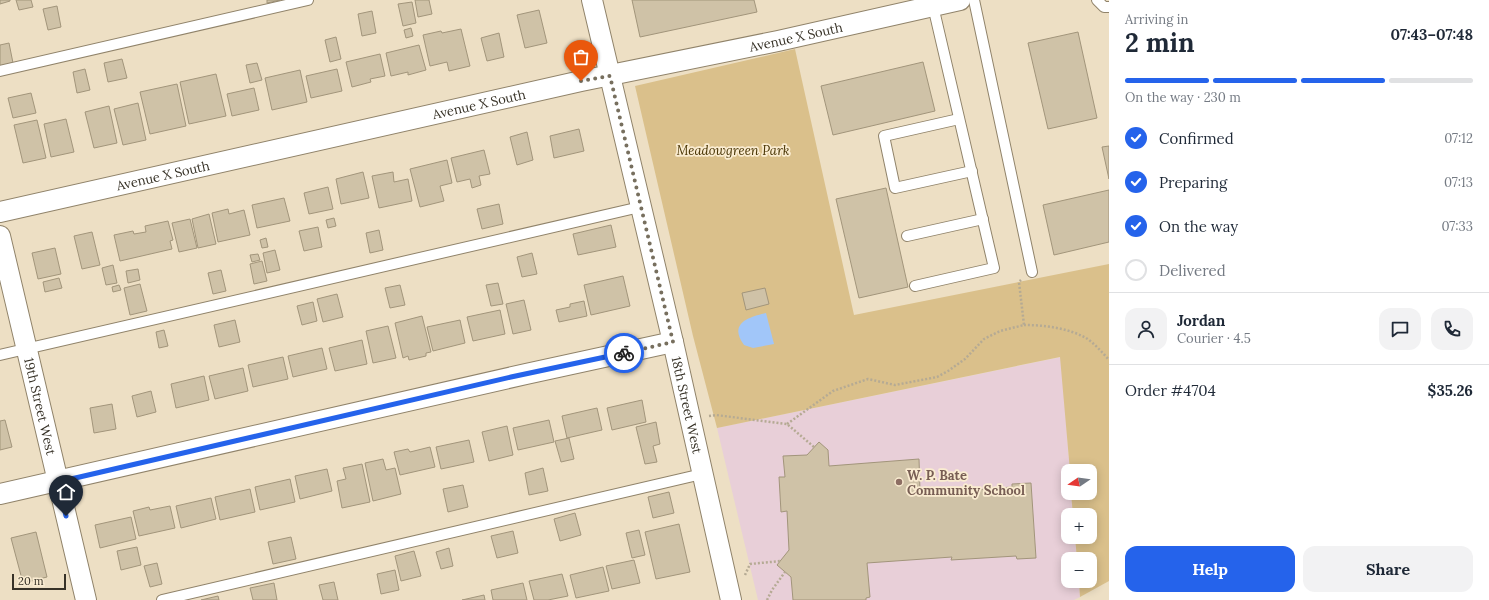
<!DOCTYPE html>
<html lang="en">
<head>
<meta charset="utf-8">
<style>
  body { margin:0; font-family:Lora,serif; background:#f2f2f3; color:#1f2937; height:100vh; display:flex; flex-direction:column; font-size:15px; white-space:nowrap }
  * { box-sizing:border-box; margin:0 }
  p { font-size:13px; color:#747a83 }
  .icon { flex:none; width:22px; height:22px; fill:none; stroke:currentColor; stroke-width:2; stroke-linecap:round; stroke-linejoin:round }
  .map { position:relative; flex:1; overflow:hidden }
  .details { display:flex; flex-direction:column; background:#fff; width:380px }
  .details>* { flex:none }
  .needle { width:26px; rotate:257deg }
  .tools { position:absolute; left:1061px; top:464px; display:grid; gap:8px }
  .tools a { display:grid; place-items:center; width:36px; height:36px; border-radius:8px; background:#fff; box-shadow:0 2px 10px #0003; font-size:20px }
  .scale { position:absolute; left:12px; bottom:10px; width:54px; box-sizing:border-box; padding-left:4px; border:2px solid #373227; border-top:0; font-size:11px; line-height:14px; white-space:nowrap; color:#373227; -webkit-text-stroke:3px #faecd1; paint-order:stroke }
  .pin { position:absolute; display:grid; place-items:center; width:34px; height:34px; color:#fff; margin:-41px -17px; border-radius:50% 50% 50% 0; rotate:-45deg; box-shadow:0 0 4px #0007 }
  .pin .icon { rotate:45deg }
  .courier { position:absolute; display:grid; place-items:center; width:40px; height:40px; margin:-20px; border:3px solid #2563eb; border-radius:50%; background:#fff; color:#222; box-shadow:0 1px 5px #0007 }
  .summary em { font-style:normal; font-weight:700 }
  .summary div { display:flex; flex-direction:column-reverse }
  .summary { display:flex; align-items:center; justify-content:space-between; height:68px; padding:0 16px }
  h1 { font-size:26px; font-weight:700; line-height:30px }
  .bar { display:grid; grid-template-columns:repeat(4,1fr); gap:6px 4px; align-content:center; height:48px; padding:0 16px }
  .bar i { height:5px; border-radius:3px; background:#e0e1e3 }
  .bar .current { background:#2563eb }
  .bar p { grid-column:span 4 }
  .line { display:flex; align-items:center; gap:10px; padding:0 16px; border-top:1px solid #e0e1e3 }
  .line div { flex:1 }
  .round { display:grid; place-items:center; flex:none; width:42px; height:42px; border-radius:12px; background:#f2f2f3 }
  ol { padding:0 16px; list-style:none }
  li { display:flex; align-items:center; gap:12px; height:44px }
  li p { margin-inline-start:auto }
  li .icon { padding:4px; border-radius:50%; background:#2563eb; color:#fff; stroke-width:4 }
  li:last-child { color:#747a83 }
  li i { width:22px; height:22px; border:2px solid #e0e1e3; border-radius:50% }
  .action { display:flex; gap:8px; margin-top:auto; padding:8px 16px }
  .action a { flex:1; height:46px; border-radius:12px; background:#2563eb; color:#fff; font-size:16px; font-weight:700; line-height:46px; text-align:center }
  .action a+a { background:#f2f2f3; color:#1f2937 }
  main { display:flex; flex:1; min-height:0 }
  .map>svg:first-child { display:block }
</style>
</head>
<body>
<main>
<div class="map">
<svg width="1109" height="600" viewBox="0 0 1109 600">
  <rect width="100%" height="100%" fill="#eddfc4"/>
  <polygon fill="#e8cfd8" points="1061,357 1070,471 1068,471 1068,493 1071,493 1073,515 1068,515 1068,537 1075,537 1077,559 1068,559 1068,581 1079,581 1080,597 1074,600 758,600 717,428"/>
  <polygon fill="#dac08b" points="795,49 854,315 1109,264 1109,581 1080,597 1079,581 1090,581 1090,559 1077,559 1075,537 1090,537 1090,515 1073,515 1071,493 1090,493 1090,471 1070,471 1060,357 717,428 693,336 635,86"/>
  <path fill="#a1c6f9" d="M766 313 774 344 753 348 744 345C728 323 749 317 766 313Z"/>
  <g fill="#cfc2a7" stroke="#a2957b">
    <polygon points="0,0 10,0 10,1 0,4"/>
    <polygon points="16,0 31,0 33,7 19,10"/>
    <polygon points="267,0 280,0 267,3"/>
    <polygon points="415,0 429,0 432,14 418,17"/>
    <polygon points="632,0 754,0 757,12 640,37"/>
    <polygon points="412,2 416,23 403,26 398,4"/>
    <polygon points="57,6 61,27 48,30 43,9"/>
    <polygon points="539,10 547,43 525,48 517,15"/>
    <polygon points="372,11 376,33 362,36 358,14"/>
    <polygon points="411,28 413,36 406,38 404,30"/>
    <polygon points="461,29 470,66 449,71 447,62 430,66 423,35 441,31 442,33"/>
    <polygon points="1078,32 1097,118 1048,129 1028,43"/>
    <polygon points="499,33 504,57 487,61 481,38"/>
    <polygon points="336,37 341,59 330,62 325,40"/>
    <polygon points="9,43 13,63 0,66 0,45"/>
    <polygon points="419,45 426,70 408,75 408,72 391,76 386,53"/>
    <polygon points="380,54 385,76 370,79 371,82 352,87 346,62"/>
    <polygon points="122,59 127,78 108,82 104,63"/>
    <polygon points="923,62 935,111 833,135 821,86"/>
    <polygon points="257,63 262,80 250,83 246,65"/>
    <polygon points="85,69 90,90 77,93 73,72"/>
    <polygon points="337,69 342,91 311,98 306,76"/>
    <polygon points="300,70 307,102 272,110 265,78"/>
    <polygon points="216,74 226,116 189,124 180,82"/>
    <polygon points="177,84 186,126 150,134 140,92"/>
    <polygon points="254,88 259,110 232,116 227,94"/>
    <polygon points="31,93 36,113 13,118 8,98"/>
    <polygon points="138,103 146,140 123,145 114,109"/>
    <polygon points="109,106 117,143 94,148 85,112"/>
    <polygon points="66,119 74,152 51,157 44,124"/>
    <polygon points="37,120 46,158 23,163 14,125"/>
    <polygon points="579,129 584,151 554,158 550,136"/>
    <polygon points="527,132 533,160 517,165 510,137"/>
    <polygon points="1109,146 1109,179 1102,147"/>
    <polygon points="484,150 490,174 479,176 481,185 472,188 470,179 457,182 451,158"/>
    <polygon points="447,160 452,183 440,186 444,201 420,207 410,169"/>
    <polygon points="363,172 369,198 341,204 336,179"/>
    <polygon points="393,172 394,182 408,179 412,201 379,208 372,176"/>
    <polygon points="328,187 333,209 309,214 304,193"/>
    <polygon points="886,188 908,287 859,298 836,199"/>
    <polygon points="1109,190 1109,242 1054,255 1043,205"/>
    <polygon points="284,198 290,221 257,228 252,205"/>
    <polygon points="499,204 503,224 482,229 477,209"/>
    <polygon points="228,209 229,214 244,210 250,235 218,242 212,213"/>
    <polygon points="209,214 216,244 198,248 192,219"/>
    <polygon points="334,218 336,226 328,228 326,220"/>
    <polygon points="190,219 197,248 179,252 172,223"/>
    <polygon points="168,221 173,240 170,241 172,249 120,261 114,235 133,231 134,234 146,232 145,226"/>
    <polygon points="611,225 616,247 578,255 573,234"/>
    <polygon points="318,227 322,247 304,251 299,231"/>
    <polygon points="379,230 383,250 370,253 366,233"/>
    <polygon points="92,232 100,265 82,269 74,236"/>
    <polygon points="266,238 268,247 262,248 260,240"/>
    <polygon points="55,248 61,274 38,279 32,253"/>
    <polygon points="275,250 280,270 267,273 263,253"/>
    <polygon points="532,253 537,274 522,277 517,257"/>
    <polygon points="258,254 260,260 252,262 250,255"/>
    <polygon points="262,261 267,281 254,284 250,264"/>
    <polygon points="113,265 117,283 106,285 102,268"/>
    <polygon points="138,269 140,280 128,283 126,271"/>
    <polygon points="221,270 226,291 213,294 208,273"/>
    <polygon points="623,276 630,306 591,315 584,285"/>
    <polygon points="59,278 62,288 45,292 43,282"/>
    <polygon points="498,283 503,304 491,306 486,285"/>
    <polygon points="140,284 147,311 130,315 124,288"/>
    <polygon points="119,285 121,290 113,292 112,287"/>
    <polygon points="400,285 405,305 390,308 385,288"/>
    <polygon points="765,288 769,304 746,310 742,293"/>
    <polygon points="337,294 343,317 323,322 317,299"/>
    <polygon points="524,300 531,330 513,334 506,304"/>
    <polygon points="584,301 587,316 559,322 556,310 570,307 570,304"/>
    <polygon points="313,302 317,321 302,325 297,306"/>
    <polygon points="500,310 505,334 473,341 467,317"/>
    <polygon points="422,316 431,352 426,353 426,356 409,360 408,356 403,358 395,323"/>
    <polygon points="235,320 240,342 219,347 214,325"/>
    <polygon points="460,320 465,343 433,351 427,327"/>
    <polygon points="388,326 396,358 373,363 366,331"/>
    <polygon points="164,330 168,346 159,348 156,332"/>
    <polygon points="362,340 367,364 335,371 329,348"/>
    <polygon points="322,348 327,369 293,377 288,356"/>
    <polygon points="283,357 288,379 253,387 248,365"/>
    <polygon points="243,368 248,391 215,399 209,376"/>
    <polygon points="204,376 209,400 176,408 171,384"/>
    <polygon points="151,391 156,412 137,417 132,396"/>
    <polygon points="642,400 646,422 612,430 607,408"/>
    <polygon points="112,404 116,429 94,433 90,408"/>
    <polygon points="597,408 602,430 567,438 562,416"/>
    <polygon points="5,420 12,447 0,450 0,421"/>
    <polygon points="549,420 554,442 518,450 513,428"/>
    <polygon points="656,422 660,444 653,446 657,462 645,464 636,427"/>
    <polygon points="507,426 513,455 489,461 482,432"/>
    <polygon points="569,438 574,459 561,462 555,441"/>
    <polygon points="469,440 474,462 441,469 436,447"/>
    <polygon points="819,442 828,450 829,466 919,459 920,491 948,489 948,492 1012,487 1012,484 1031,483 1036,558 1017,559 1016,556 951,560 952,557 867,563 870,597 866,598 866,600 793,600 791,577 777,565 789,550 787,511 781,512 779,477 785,477 783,456 807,455"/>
    <polygon points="430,447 435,467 400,475 394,452 408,449 410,452"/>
    <polygon points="383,459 386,470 395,468 401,494 373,501 365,463"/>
    <polygon points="362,464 370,502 342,508 337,481 346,479 343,468"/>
    <polygon points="543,468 548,491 529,495 525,473"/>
    <polygon points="327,469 332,491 300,499 295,476"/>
    <polygon points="290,479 295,502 260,510 255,487"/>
    <polygon points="463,485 468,507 448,512 443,489"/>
    <polygon points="250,489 255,512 220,520 215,497"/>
    <polygon points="669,492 674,513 653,518 648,497"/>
    <polygon points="211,498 216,519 181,528 176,506"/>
    <polygon points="170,506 175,528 139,536 133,511 149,507 150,510"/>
    <polygon points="575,513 581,535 560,541 554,519"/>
    <polygon points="131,517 136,539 100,548 95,525"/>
    <polygon points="679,524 690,572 656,579 645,532"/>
    <polygon points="639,530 645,555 632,558 626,533"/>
    <polygon points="513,531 518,553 497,558 491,536"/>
    <polygon points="36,532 47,577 23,583 11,538"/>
    <polygon points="291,537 296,559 273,564 268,542"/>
    <polygon points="137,547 141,565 121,570 117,551"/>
    <polygon points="449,548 453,566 441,569 436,552"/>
    <polygon points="414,551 421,576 401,581 395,556"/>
    <polygon points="634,560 640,583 612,589 606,566"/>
    <polygon points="157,563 162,584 150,587 144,566"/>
    <polygon points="603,567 609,591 576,598 570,575"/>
    <polygon points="395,570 399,590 381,594 377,574"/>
    <polygon points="562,574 568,596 548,600 534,600 529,581"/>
    <polygon points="334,582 338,600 323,600 319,585"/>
    <polygon points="274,583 277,600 253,600 250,588"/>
    <polygon points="523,583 527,600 493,600 491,590"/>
    <polygon points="484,595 485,600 462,600"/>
    <polygon points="218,596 219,600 201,600"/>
  </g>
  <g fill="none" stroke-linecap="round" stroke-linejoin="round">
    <defs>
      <g id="service">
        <polyline points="974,0 1032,272"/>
        <polyline points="1097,0 1104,7 1109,7"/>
        <polyline points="0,71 308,0"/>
        <polyline points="959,119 884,136 895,188 972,171"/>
        <polyline points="907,236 983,219"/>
        <polyline points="915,286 994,268 933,6"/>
        <polyline points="0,355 640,207"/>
        <polyline points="162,600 702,474"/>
      </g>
      <g id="minor">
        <path id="s1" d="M592 0 673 342 731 600"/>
        <path id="s2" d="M0 212 581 81 778 41 960 0"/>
        <path id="s3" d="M0 236 86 600"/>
        <polyline points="0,494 526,374 673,342"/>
      </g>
    </defs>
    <use href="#service" stroke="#90836a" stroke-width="12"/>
    <use href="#minor" stroke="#90836a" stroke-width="22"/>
    <g stroke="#b5aa94" stroke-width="2.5" stroke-dasharray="2 2" stroke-linecap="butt">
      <path d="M1024 325C1044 325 1068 328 1086 338 1094 343 1102 352 1109 360"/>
      <polyline points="709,416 716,415 787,424 814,447"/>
      <polyline points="787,424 833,391 868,379 895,385 937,377 948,371 965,359 984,339 1000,331 1024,325 1019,282 1021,280"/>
      <polyline points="745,575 750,564 781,561"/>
      <polyline points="767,600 772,590 785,572"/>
    </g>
    <use href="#service" stroke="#fff" stroke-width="10"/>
    <use href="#minor" stroke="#fff" stroke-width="20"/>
  </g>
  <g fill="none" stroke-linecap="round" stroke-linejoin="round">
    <polyline stroke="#776f5e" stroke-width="4" stroke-dasharray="0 7.2" points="581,81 610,76 673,342 624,353"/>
    <polyline stroke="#2563eb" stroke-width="5" points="66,516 58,482 511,377 624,353"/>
  </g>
  <circle fill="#8d6e63" stroke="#faecd1" stroke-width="1.5" cx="899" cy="482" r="4"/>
  <g text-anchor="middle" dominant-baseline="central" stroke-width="3.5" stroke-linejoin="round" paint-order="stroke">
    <g font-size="13" fill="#373227" stroke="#faecd1">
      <text stroke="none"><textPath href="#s2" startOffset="815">Avenue X South</textPath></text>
      <text stroke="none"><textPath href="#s2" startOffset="491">Avenue X South</textPath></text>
      <text stroke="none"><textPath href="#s2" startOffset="167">Avenue X South</textPath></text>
      <text stroke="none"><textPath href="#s1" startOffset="416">18th Street West</textPath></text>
      <text stroke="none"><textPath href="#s3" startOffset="175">19th Street West</textPath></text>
    </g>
    <g font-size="13" font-style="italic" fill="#483403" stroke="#faecd1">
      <text x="733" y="150">Meadowgreen Park</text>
    </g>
    <g font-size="13" font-weight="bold" fill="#785e54" stroke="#faecd1" text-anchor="start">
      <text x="907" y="475">W. P. Bate<tspan x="907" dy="15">Community School</tspan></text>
    </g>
  </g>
</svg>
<div class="tools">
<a><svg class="needle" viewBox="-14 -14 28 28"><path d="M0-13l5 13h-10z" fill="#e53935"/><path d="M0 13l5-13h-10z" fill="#747a83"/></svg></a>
<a>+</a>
<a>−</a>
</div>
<div class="scale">20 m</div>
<div class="pin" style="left:581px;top:81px;background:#ea580c"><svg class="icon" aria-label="bag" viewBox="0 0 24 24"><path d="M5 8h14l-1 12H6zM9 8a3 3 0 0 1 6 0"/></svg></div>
<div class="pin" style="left:66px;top:516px;background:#1f2937"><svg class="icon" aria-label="home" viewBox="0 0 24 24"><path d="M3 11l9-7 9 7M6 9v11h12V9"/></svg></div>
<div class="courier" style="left:624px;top:353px"><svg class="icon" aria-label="bike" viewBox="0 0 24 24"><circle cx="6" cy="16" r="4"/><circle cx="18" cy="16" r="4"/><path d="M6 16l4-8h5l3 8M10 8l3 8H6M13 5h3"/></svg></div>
</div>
<section class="details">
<div class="summary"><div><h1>2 min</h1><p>Arriving in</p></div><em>07:43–07:48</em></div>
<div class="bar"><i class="current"></i><i class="current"></i><i class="current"></i><i></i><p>On the way · 230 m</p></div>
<ol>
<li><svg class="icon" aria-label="check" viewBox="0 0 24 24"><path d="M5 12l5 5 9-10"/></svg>Confirmed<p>07:12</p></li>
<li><svg class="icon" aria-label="check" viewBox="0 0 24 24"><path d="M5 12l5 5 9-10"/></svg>Preparing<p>07:13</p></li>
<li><svg class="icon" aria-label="check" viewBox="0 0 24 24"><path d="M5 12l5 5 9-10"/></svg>On the way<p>07:33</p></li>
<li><i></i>Delivered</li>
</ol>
<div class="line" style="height:72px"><a class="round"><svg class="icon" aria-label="person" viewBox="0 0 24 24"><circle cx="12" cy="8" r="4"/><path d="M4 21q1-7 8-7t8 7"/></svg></a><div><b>Jordan</b><p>Courier · 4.5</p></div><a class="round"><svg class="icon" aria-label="chat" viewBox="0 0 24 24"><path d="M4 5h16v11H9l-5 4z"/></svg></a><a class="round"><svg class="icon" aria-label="phone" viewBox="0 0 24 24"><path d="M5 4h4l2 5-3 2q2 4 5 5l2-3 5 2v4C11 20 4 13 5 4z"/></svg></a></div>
<div class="line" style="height:52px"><div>Order #4704</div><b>$35.26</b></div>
<div class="action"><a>Help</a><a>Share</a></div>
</section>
</main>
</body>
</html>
